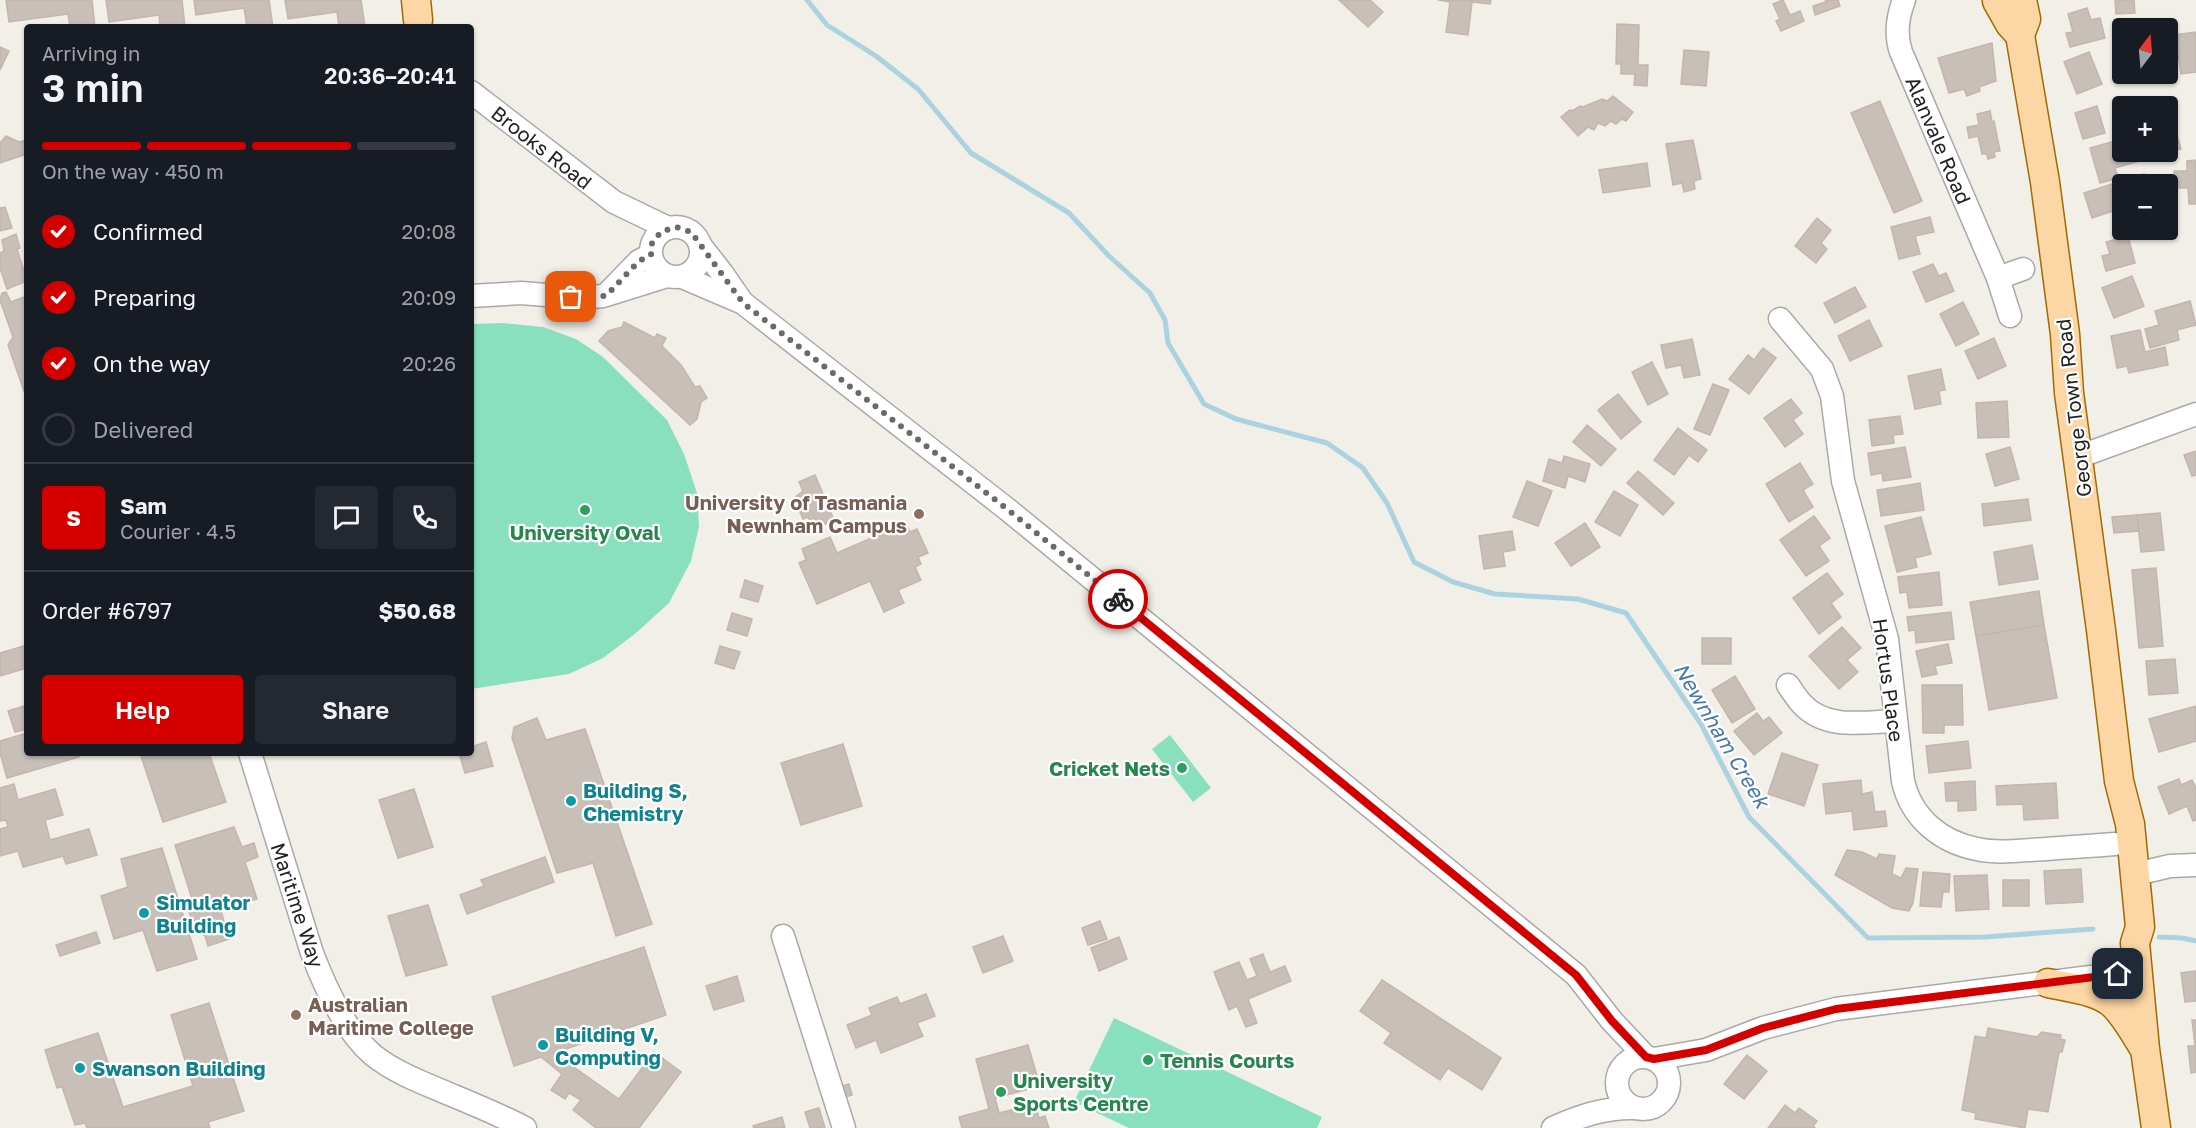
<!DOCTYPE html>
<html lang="en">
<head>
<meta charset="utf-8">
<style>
  body { margin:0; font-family:"Golos Text",sans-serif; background:#242831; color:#f1f3f6; height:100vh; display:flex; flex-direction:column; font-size:22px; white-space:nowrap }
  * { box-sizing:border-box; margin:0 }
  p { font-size:20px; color:#9ea1a6 }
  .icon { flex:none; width:33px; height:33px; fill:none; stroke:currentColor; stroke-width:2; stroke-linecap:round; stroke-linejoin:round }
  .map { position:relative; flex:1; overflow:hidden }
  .side { position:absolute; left:24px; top:24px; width:450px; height:732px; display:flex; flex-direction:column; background:#171b24; border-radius:6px; box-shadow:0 2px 4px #0004 }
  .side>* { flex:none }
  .needle { width:39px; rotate:16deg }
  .controls { position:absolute; left:2112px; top:18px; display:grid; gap:12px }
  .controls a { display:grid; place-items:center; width:66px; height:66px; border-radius:6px; background:#171b24; box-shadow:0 2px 4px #0004; font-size:30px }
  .pin { position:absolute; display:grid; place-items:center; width:51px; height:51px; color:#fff; margin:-26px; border-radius:12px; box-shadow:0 3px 9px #0006 }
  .courier { position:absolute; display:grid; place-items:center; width:60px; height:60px; margin:-30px; border:4px solid #d40000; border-radius:50%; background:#fff; color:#222; box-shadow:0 2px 8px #0007 }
  .summary em { font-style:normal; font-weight:600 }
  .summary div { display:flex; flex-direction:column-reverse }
  .summary { display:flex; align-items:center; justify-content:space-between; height:102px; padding:0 18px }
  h1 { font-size:39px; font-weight:600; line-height:45px }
  .bar { display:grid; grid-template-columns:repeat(4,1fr); gap:9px 6px; align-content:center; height:72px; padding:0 18px }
  .bar i { height:8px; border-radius:4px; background:#363941 }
  .bar .current { background:#d40000 }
  .bar p { grid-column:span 4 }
  .line { display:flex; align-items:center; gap:15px; padding:0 18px; border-top:2px solid #363941 }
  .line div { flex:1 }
  .round { display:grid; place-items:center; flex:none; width:63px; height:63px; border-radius:6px; background:#242831 }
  ol { padding:0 18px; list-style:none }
  li { display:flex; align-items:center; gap:18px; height:66px }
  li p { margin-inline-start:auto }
  li .icon { padding:6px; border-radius:50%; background:#d40000; color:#fff; stroke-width:4 }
  li:last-child { color:#9ea1a6 }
  li i { width:33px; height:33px; border:3px solid #363941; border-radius:50% }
  .cta { display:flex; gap:12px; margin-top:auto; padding:12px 18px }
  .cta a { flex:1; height:69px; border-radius:6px; background:#d40000; color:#fff; font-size:24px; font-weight:600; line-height:69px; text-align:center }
  .cta a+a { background:#242831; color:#f1f3f6 }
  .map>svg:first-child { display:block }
</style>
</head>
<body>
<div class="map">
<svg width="2196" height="1128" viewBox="0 0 2196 1128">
  <rect width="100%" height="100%" fill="#f2efe9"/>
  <g fill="#88e0be">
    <polygon points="503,323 543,327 576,339 603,357 667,420 684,454 697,493 699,527 691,561 669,603 636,633 603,658 569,674 471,689 471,324"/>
    <polygon points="1170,735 1211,788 1193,802 1152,749"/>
    <polygon points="1114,1018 1322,1117 1317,1128 1129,1128 1074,1102"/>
  </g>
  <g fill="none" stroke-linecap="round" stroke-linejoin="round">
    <g stroke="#aad3df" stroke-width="5">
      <polyline points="807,0 827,25 876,56 918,89 971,153 1069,213 1109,256 1150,293 1165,320 1168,343 1204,404 1236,419 1327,443 1363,468 1387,503 1414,562 1453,582 1495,594 1578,599 1626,613 1701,724 1749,817 1868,938 1985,937 2093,929"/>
      <polyline points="2159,937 2182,938 2196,941"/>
    </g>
  </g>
  <g fill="#c7bfb8" stroke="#c4b6ab" stroke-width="1.5">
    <polygon points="6,0 92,0 95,27 70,27 68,14 9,22"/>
    <polygon points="106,0 182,0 185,27 160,27 159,15 109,22"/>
    <polygon points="194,0 269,0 273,27 247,27 244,8 196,15"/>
    <polygon points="285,0 361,0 365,27 339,27 337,12 288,19"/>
    <polygon points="1339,0 1370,0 1383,12 1368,27"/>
    <polygon points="1438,0 1491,0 1490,4 1472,2 1468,35 1446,32 1450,2"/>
    <polygon points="1783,0 1790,15 1800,11 1804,21 1781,31 1776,21 1780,19 1773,4"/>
    <polygon points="1825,0 1838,0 1840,6 1815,15 1813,6 1826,2"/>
    <polygon points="2115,0 2134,0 2135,13 2116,14"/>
    <polygon points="2087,8 2091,20 2100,18 2105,38 2070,47 2066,33 2073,32 2068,14"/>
    <polygon points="1617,24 1639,25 1638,65 1648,65 1647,86 1634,85 1635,74 1621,74 1621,64 1616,64"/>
    <polygon points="2196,32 2196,72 2181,74 2175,35"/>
    <polygon points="1992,43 1996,81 1979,87 1980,91 1967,96 1964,89 1949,93 1938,58"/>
    <polygon points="0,47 9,51 0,70"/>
    <polygon points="1684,50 1709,52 1706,86 1681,84"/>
    <polygon points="2089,52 2102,84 2077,94 2064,62"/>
    <polygon points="1613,96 1633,112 1626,121 1622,119 1616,124 1611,121 1605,126 1598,123 1594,130 1588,127 1578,136 1561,117 1570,110 1572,111 1580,106 1583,107 1602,99 1607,101"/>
    <polygon points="1880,101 1922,201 1894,213 1851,113"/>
    <polygon points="2097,106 2105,133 2083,139 2075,113"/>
    <polygon points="1990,111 1992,122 1994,121 2000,151 1994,152 1995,157 1988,159 1987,154 1982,154 1978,136 1969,138 1967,127 1979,125 1977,114"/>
    <polygon points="2174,125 2181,149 2115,168 2118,178 2100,183 2090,148 2122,139 2122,152 2168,152 2168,127"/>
    <polygon points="6,136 19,142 27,140 27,154 0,163 0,143"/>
    <polygon points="1693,140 1701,179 1694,181 1695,189 1684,192 1682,183 1673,185 1666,144"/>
    <polygon points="2196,160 2196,204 2189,204 2188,188 2175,188 2174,171 2187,171 2187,161"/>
    <polygon points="1647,163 1650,186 1603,193 1599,170"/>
    <polygon points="2144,174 2147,184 2122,184 2122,208 2092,218 2084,193"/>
    <polygon points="5,207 12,228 0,231 0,208"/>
    <polygon points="1930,217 1934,232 1915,236 1920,254 1899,259 1891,227"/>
    <polygon points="1817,218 1831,230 1821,243 1827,249 1816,263 1795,246"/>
    <polygon points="16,234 20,248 17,249 27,281 7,289 0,268 0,253 4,251 2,240"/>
    <polygon points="2128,236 2135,263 2106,271 2102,256 2110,254 2106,242"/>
    <polygon points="1933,264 1939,276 1946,273 1954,291 1926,302 1913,272"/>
    <polygon points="2132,276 2144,306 2114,318 2102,288"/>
    <polygon points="1855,287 1866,307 1835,323 1824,303"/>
    <polygon points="6,292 11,302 24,297 27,307 27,390 24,391 8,345 13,337 0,300 2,293"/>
    <polygon points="2190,301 2196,325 2177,330 2179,340 2150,348 2145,329 2159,325 2155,311"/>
    <polygon points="1963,302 1979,334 1956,346 1940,314"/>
    <polygon points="1869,320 1882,346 1850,361 1838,336"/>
    <polygon points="624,322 655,338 657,334 666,338 662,346 681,365 695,387 700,386 707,398 701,402 697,419 690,425 599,341 608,331 622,327"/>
    <polygon points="2140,330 2145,352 2165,347 2168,365 2129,373 2127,366 2117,368 2111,336"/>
    <polygon points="1994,338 2006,366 1978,379 1965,351"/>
    <polygon points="1692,339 1700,375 1684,378 1681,365 1666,368 1661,345"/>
    <polygon points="1763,348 1776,358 1749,394 1729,379 1748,355 1754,360"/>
    <polygon points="1652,362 1668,394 1648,405 1632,372"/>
    <polygon points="1941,369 1945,390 1939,391 1941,404 1915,409 1908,376"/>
    <polygon points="1713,384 1729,390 1710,435 1694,429"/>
    <polygon points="1618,394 1641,422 1621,439 1598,410"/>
    <polygon points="1791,399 1802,413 1793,420 1803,434 1785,447 1764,418"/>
    <polygon points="2007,401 2009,437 1978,438 1976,403"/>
    <polygon points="1900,416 1903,434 1893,435 1894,443 1872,446 1869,420"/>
    <polygon points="1587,425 1616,449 1601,466 1573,442"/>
    <polygon points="1678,428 1707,450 1698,462 1689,455 1674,475 1654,460"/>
    <polygon points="1905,447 1911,477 1883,481 1882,473 1871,475 1868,453"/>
    <polygon points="2010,447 2019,479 1995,486 1986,454"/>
    <polygon points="2196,451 2196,475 2192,476 2184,455"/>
    <polygon points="1564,456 1590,464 1585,482 1568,476 1565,488 1543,481 1549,459 1562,463"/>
    <polygon points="1800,463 1813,484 1803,490 1813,507 1789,522 1766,484"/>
    <polygon points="1638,471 1674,503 1663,515 1627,483"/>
    <polygon points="815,475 834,520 818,527 814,518 809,520 808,517 803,519 794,498 803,491 799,482"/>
    <polygon points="1527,481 1552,491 1538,526 1513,517"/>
    <polygon points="1920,483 1924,510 1881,516 1877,490"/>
    <polygon points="1614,491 1638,505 1620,536 1595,522"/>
    <polygon points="2028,499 2031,520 1984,526 1982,504"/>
    <polygon points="2160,513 2164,550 2141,552 2137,515"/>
    <polygon points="2137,515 2139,531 2114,533 2112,517"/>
    <polygon points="1814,516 1830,538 1819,546 1829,561 1806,576 1780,540"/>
    <polygon points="1921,517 1931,554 1915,558 1917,567 1897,572 1885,526"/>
    <polygon points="906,523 910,532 917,529 928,553 918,557 921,564 915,567 921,580 898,590 904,603 884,612 870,581 817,604 799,563 806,560 802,549 830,537 837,553"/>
    <polygon points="1585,523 1600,547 1571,566 1555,543"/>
    <polygon points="1512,531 1515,550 1503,552 1505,566 1484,569 1479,536"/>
    <polygon points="2032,545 2038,579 1999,585 1994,552"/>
    <polygon points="2156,568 2163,646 2139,648 2132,570"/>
    <polygon points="1939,572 1942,605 1909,608 1907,592 1900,593 1898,577"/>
    <polygon points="1827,573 1843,594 1831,603 1841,617 1819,634 1793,598"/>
    <polygon points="745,580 763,586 758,602 740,597"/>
    <polygon points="2039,591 2044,625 1976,636 1970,602"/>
    <polygon points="1951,612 1954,639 1916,643 1915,630 1909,631 1907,617"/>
    <polygon points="732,613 752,619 747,636 727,630"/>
    <polygon points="2044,625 2057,698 1989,710 1976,636"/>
    <polygon points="1842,627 1861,648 1847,660 1858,672 1839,689 1809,656"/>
    <rect x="1702" y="638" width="29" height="26"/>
    <polygon points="1948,644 1952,663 1935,666 1937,674 1922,677 1916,651"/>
    <polygon points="27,645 27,668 0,676 0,653"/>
    <polygon points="720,646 740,652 734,669 715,663"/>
    <polygon points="2175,659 2178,693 2149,695 2146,661"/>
    <polygon points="1735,676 1755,709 1732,723 1712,690"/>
    <polygon points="1922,685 1962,685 1963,725 1944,725 1944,733 1923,733"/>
    <polygon points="27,705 27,729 15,732 8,711"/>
    <polygon points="2196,706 2196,741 2159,752 2149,719"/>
    <polygon points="1757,713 1763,721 1769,717 1782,733 1754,755 1734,731"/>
    <polygon points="537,718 546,740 585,729 652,924 616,936 593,863 557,873 512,738 514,727"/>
    <polygon points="27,733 27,753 78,753 79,757 7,778 0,753 0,741"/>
    <polygon points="1968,741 1971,768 1929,773 1926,746"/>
    <polygon points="486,742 493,766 465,773 459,753 471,753 471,747"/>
    <polygon points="843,744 862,806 801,825 781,763"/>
    <polygon points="140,753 209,753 226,802 163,822"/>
    <polygon points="1782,753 1818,765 1804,806 1768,794"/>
    <polygon points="2179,779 2181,785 2192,780 2196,788 2196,820 2193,821 2187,806 2169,814 2158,787"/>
    <polygon points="1861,780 1862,794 1872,792 1875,812 1885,811 1887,826 1854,830 1852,811 1826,814 1823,784"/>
    <polygon points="1975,781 1976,810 1958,811 1958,801 1946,801 1945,783"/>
    <polygon points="2056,783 2058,818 2024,820 2023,804 1997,805 1996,786"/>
    <polygon points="14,784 18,800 55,789 63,815 45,820 50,840 89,829 97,855 66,864 63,856 23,867 18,851 0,856 0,829 8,827 6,820 0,821 0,788"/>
    <polygon points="414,789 433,847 398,858 379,800"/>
    <polygon points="234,827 242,847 254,843 258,857 245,862 257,899 221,911 229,939 208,946 205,936 196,930 189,912 192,899 175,845"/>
    <polygon points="162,848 197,959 157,971 143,930 114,939 101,896 128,887 121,859"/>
    <polygon points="1847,850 1862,852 1877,859 1879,854 1895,856 1892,874 1901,878 1906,868 1918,869 1913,903 1909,911 1892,908 1835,875"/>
    <polygon points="545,857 554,882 467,914 460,895 484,886 481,880"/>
    <polygon points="2081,869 2083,902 2046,904 2044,871"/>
    <polygon points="1923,872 1950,874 1949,892 1943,892 1941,907 1920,906"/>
    <polygon points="1987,875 1989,909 1956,911 1954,876"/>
    <rect x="2003" y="880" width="26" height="26"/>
    <polygon points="428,905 447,965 406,976 388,916"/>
    <polygon points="1100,921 1107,939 1088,945 1082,928"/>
    <polygon points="96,932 100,943 60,956 56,945"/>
    <polygon points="1003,936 1013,961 983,973 973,947"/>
    <polygon points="1119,937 1127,959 1099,971 1091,948"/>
    <polygon points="644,947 666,1015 554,1053 619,1099 654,1052 681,1072 639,1128 596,1128 573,1110 581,1100 569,1093 565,1099 551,1090 562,1074 541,1057 514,1066 492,997"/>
    <polygon points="1263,954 1270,972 1285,966 1291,981 1248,999 1257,1023 1246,1027 1237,1006 1229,1010 1214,972 1239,962 1247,980 1257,976 1250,959"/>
    <polygon points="2196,971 2196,1001 2185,1002 2181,973"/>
    <polygon points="737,976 744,1001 714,1010 706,986"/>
    <polygon points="1382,980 1501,1058 1482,1090 1448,1068 1440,1080 1384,1043 1391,1033 1360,1011"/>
    <polygon points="926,994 935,1016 917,1023 923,1036 881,1053 876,1040 856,1048 847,1025 872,1015 869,1008 897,997 900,1004"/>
    <polygon points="209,1003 244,1111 208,1122 210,1128 87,1128 85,1123 75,1125 62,1087 57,1088 45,1050 98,1033 123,1107 193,1086 171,1015"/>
    <polygon points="2192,1020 2196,1020 2196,1072 2191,1073 2188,1046 2195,1046"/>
    <polygon points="1988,1028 2037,1037 2042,1032 2061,1035 2060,1039 2065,1040 2062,1052 2059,1052 2048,1112 2028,1109 2025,1128 1975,1119 1976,1113 1962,1110 1975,1036 1986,1038"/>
    <polygon points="1028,1045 1040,1086 995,1098 999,1113 1035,1104 1039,1118 1045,1116 1049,1128 962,1128 959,1117 989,1109 976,1059"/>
    <polygon points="1747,1055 1767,1071 1744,1099 1724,1084"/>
    <polygon points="849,1084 852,1095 842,1098 839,1087"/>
    <polygon points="1785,1105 1795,1113 1799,1108 1817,1121 1813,1126 1815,1128 1768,1128"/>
    <polygon points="819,1108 825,1128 810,1128 805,1112"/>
    <polygon points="782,1117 785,1128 754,1128 753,1126"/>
  </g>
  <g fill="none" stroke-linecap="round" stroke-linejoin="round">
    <defs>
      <g id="minor">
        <path d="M1904 0C1897 18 1895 34 1901 52L1998 278 2010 316"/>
        <polyline points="471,92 614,202 668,228"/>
        <circle cx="676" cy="252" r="25"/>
        <polyline points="700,245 722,273 742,302"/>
        <polyline points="682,277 743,303 1007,509 1576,975 1612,1021 1646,1057"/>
        <polyline points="1998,278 2023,269"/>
        <polyline points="607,294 639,261 651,255"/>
        <polyline points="471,296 521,293 583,298 603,296 667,276"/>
        <path d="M1780 319 1822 369 1832 396 1843 481 1887 639 1903 781C1911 817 1940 842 1977 849 1999 854 2023 850 2046 849 2069 847 2092 846 2115 844"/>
        <polyline points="2078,457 2196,414"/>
        <path d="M1788 685C1793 692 1797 699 1802 704 1826 730 1864 722 1895 721"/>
        <path d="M250 753 312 953C325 987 345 1031 373 1055 397 1074 426 1084 454 1096 478 1106 502 1116 525 1128"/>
        <polyline points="2136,874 2170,866 2196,865"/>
        <polyline points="783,936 844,1128"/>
        <circle cx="1643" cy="1083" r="26"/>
        <polyline points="1654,1059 1706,1050 1763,1028 1836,1009 2138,971"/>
        <path d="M1553 1128C1580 1116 1606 1107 1635 1108"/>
      </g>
      <g id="major">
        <polyline points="416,0 418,20"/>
        <polyline points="2022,0 2026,19 2020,35 2045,182 2065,334 2069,393 2101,630 2119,781 2130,824 2140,927 2135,943 2145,1049 2156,1128"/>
        <polyline points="1997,1 2010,24 2020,35"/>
        <path d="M2048 983C2069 988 2098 990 2114 1005 2126 1017 2135 1034 2144 1048"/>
      </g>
    </defs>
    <use href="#minor" stroke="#a9a9a9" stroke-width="25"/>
    <use href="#major" stroke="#a06b00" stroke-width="31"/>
    <use href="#minor" stroke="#fff" stroke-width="22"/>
    <use href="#major" stroke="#fcd6a4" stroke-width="28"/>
  </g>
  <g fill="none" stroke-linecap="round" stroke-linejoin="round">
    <polyline stroke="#6b6a68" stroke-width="6" stroke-dasharray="0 10.8" points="571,297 606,296 639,261 651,255 652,243 661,232 676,227 691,232 743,303 1007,509 1118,599"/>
    <polyline stroke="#d40000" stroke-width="8" points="1118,599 1576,975 1612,1021 1646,1057 1654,1059 1706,1050 1763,1028 1836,1009 2118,974"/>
  </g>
  <g fill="#2e9e5b" stroke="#fff" stroke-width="2">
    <circle cx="585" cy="510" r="6"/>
    <circle cx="1182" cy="768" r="6"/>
    <circle cx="1148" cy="1060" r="6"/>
    <circle cx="1001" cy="1092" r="6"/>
  </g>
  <g fill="#8d6e63" stroke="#fff" stroke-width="2">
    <circle cx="919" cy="514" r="6"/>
    <circle cx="296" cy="1015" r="6"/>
  </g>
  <g fill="#0f9aa8" stroke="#fff" stroke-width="2">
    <circle cx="571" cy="801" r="6"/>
    <circle cx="144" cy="913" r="6"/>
    <circle cx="543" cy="1045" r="6"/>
    <circle cx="80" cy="1068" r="6"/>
  </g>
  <g text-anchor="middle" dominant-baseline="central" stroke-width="4.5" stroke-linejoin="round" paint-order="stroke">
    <g font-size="20" fill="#222" stroke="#fff">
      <text transform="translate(1939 140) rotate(67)">Alanvale Road</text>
      <text transform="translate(542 147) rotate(38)">Brooks Road</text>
      <text transform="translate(2073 408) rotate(-97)">George Town Road</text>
      <text transform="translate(1889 680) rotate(82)">Hortus Place</text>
      <text transform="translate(298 905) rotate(72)">Maritime Way</text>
    </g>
    <g font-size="20" font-weight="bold" fill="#785e54" stroke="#fff" text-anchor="end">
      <text x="907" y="502">University of Tasmania<tspan x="907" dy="23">Newnham Campus</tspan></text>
      <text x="308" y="1004" text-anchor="start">Australian<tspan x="308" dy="23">Maritime College</tspan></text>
    </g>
    <g font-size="20" font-weight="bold" fill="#27864d" stroke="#fff" text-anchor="start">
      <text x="585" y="532" text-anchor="middle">University Oval</text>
      <text x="1170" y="768" text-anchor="end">Cricket Nets</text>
      <text x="1160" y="1060">Tennis Courts</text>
      <text x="1013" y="1080">University<tspan x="1013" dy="23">Sports Centre</tspan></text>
    </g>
    <g font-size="20" font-weight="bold" fill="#0d838f" stroke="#fff" text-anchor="start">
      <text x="583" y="790">Building S,<tspan x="583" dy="23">Chemistry</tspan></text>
      <text x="156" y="902">Simulator<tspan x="156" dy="23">Building</tspan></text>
      <text x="555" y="1034">Building V,<tspan x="555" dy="23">Computing</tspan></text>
      <text x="92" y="1068">Swanson Building</text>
    </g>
    <g font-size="21" font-style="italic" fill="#4a7aab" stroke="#fff">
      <text transform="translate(1722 735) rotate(59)">Newnham Creek</text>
    </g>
  </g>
</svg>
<div class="controls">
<a><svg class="needle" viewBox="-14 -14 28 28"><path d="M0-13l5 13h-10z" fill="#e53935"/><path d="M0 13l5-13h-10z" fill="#9ea1a6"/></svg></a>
<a>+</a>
<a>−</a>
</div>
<div class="pin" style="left:571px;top:297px;background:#ea580c"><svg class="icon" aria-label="bag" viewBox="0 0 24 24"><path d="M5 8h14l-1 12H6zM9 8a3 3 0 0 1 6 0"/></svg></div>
<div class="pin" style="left:2118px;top:974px;background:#1f2937"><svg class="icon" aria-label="home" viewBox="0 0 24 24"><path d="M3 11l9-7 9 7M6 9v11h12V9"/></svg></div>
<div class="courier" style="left:1118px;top:599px"><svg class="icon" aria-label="bike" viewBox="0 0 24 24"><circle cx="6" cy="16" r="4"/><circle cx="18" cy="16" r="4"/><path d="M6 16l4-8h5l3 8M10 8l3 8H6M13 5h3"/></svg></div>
<section class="side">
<div class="summary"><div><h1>3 min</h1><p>Arriving in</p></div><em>20:36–20:41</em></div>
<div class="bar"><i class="current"></i><i class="current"></i><i class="current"></i><i></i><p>On the way · 450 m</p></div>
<ol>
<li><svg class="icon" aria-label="check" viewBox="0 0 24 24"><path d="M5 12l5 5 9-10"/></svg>Confirmed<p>20:08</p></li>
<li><svg class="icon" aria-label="check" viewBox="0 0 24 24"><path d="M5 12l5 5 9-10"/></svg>Preparing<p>20:09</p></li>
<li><svg class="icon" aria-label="check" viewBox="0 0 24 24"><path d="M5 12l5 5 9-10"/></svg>On the way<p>20:26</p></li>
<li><i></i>Delivered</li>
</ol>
<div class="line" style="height:108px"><b class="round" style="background:#d40000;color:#fff">S</b><div><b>Sam</b><p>Courier · 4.5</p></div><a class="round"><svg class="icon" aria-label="chat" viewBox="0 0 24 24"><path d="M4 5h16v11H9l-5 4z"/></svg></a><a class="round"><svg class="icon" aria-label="phone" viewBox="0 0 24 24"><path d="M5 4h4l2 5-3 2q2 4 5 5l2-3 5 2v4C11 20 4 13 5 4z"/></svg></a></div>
<div class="line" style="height:78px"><div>Order #6797</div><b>$50.68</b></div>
<div class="cta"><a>Help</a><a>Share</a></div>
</section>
</div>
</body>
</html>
